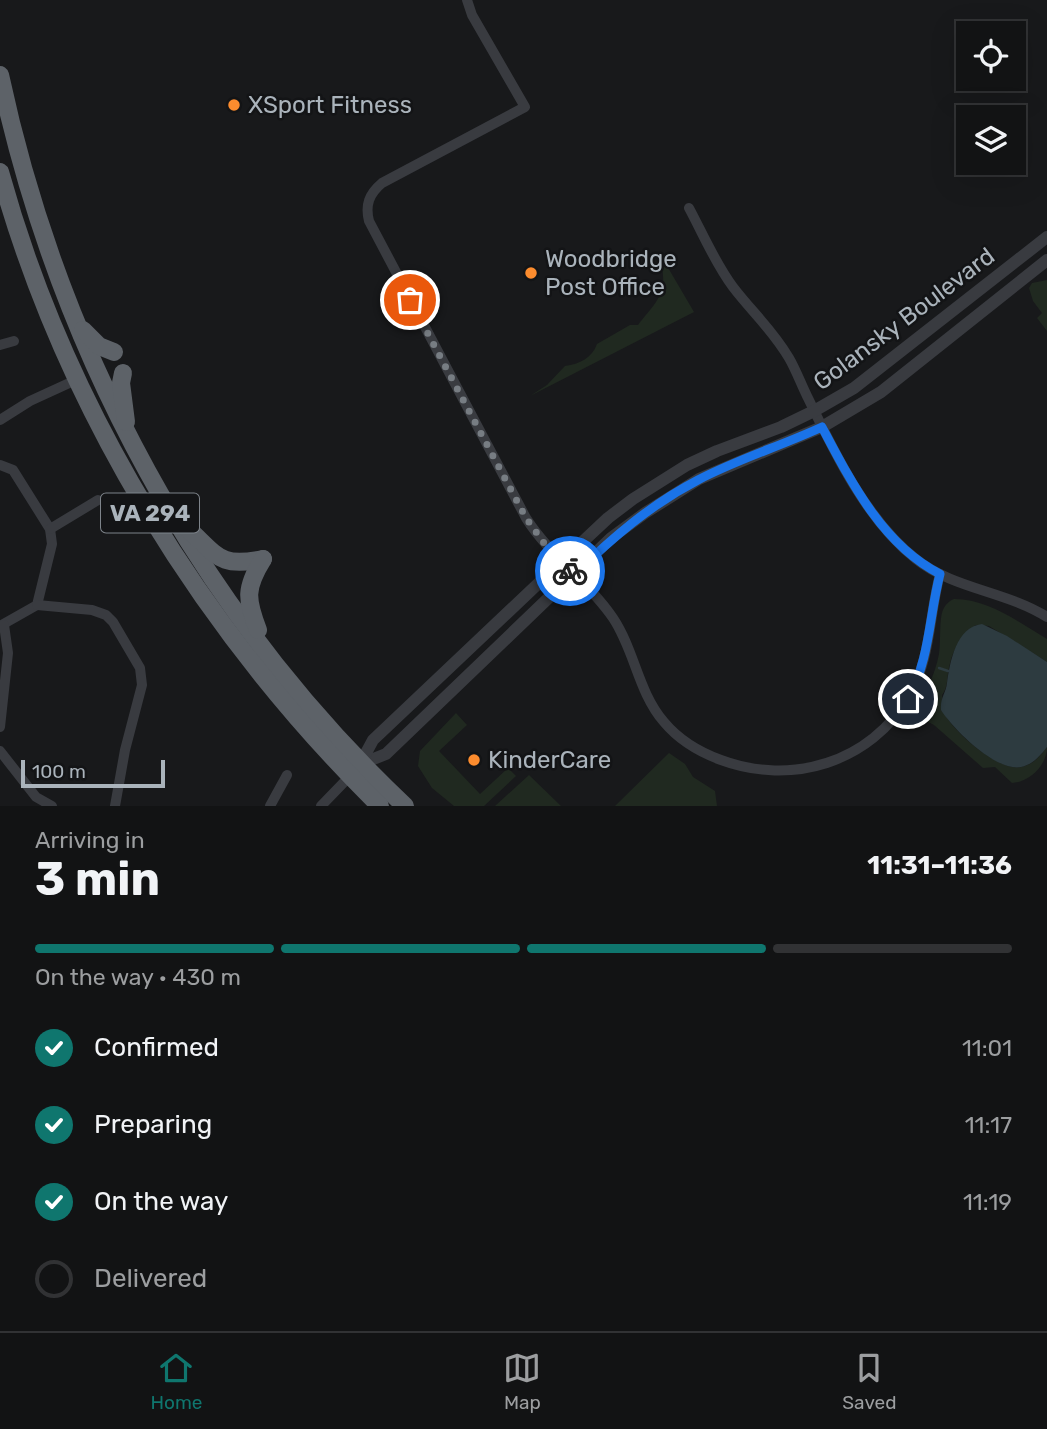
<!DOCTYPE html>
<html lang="en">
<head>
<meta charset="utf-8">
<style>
  body { margin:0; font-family:Rubik,sans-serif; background:#1f2022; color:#f1f3f6; height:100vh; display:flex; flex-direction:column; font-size:26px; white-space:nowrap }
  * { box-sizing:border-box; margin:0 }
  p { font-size:23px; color:#9c9ea0 }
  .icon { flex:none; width:38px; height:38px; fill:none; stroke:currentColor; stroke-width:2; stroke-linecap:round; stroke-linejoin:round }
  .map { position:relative; height:806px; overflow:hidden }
  .drawer { display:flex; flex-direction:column; background:#121314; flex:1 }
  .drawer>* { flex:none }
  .fabs { position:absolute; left:956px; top:21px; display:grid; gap:14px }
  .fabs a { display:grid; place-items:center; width:70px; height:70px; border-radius:0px; background:#121314; box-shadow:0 7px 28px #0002,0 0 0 2px #313234; font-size:35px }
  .scale { position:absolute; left:21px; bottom:18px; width:144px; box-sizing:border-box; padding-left:7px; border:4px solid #aab3bb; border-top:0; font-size:19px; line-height:24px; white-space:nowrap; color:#aab3bb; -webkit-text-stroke:5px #131416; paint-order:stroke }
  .pin { position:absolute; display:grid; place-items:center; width:60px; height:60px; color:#fff; margin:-30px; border:4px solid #fff; border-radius:50%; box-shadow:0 2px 7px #0007 }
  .courier { position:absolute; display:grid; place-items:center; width:70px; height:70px; margin:-35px; border:5px solid #1a73e8; border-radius:50%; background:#fff; color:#222; box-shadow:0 2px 9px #0007 }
  .summary em { font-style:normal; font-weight:700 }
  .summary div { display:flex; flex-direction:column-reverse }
  .summary { display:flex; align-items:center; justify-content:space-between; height:119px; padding:0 35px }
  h1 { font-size:46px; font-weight:700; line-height:52px }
  .bar { display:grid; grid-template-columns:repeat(4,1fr); gap:10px 7px; align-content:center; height:84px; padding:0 35px }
  .bar i { height:9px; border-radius:5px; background:#313234 }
  .bar .active { background:#0f766e }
  .bar p { grid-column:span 4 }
  ol { padding:0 35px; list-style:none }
  li { display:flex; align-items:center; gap:21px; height:77px }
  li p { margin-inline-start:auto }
  li .icon { padding:7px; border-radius:50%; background:#0f766e; color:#fff; stroke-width:4 }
  li:last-child { color:#9c9ea0 }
  li i { width:38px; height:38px; border:4px solid #313234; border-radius:50% }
  .dock { display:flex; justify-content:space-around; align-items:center; height:98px; border-top:2px solid #313234; background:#121314; font-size:19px; color:#9c9ea0 }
  .dock a { display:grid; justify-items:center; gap:4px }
  .dock .active { color:#0f766e }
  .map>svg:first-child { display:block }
</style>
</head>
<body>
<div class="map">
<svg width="1047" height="806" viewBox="0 0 1047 806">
  <rect width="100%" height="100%" fill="#18191b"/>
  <g fill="#202920">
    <path d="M660 254 694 312 530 396 547 385 565 366C580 364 592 358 597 344L630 325H638C650 309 665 297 663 276 663 268 659 261 660 254Z"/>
    <polygon points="1047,280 1047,331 1037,318 1042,313 1033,301 1029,288 1032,283"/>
    <path d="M954 599C989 599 1018 622 1047 639V662L989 626 976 625C959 636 951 653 948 673 947 682 947 688 942 695 943 702 943 711 946 716 956 734 1000 772 1021 767 1033 765 1040 756 1047 747 1047 765 1030 782 1012 783L995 767 983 768 934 725 913 714C924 695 935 676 939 654 941 643 939 618 943 610 945 605 949 601 954 599Z"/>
    <polygon points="456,713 467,725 439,751 480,794 508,768 516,776 484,806 454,806 432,788 418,766 420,751"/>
    <polygon points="669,753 685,764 693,777 715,791 717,806 615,806"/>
    <polygon points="529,775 561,806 495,806"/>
  </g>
  <path fill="#2d3b40" d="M982 624 1007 636 1047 662V747C1040 756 1032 765 1021 767 996 772 953 729 941 710 940 698 946 693 947 683 950 662 956 627 982 624Z"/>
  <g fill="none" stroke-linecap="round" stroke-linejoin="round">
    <polyline stroke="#2d3b40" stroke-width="2.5" points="939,668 948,671"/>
    <g stroke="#393b40" stroke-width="10">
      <path d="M467 0 472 15 525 107 382 183C369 194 365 205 369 221L526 518C550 556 588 581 613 618 635 651 638 692 664 722 679 740 699 752 721 760 791 786 871 763 909 696 931 659 929 615 940 574"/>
      <path d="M689 208C703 234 715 263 733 287 752 312 772 329 789 358 796 370 801 384 807 396 834 452 867 521 916 559 953 589 1006 591 1047 617"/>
      <polyline points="0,345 14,341"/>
      <polyline points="0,420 30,401 78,379"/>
      <polyline points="0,465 13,470 50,529 52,544 37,605 0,626"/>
      <polyline points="50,529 98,500"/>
      <polyline points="37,605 92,610 106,615 113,622 140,668 142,685 125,750 115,806"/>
      <polyline points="0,727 8,653 4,625"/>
      <polyline points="0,751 36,797 52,806"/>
      <polyline points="270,806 287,775"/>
      <polyline points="321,806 350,776"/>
    </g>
    <g stroke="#393b40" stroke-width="12">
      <polyline points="363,763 386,754 611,538 645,513 699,479 822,427 881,392 1047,260"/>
      <polyline points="359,766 373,740 561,562 608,518 633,499 687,465 717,451 781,427 814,411 854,388 1047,237"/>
    </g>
    <g stroke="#5d6268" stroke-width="18">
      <path d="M0 75C59 351 199 612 405 806"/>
      <path d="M0 172C66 411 204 632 380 806"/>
      <polyline points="83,330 99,346 114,352"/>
      <polyline points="123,373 121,383 126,422"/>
      <path d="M187 528C218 556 219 568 263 559"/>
      <path d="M258 630C246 599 245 588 263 559"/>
    </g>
  </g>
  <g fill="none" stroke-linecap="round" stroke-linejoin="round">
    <polyline stroke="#777d83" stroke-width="7" stroke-dasharray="0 12.6" points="410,300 526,518 546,546 570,571"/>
    <path stroke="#1a73e8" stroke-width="9" d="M570 571 574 575C612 538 650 505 698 480 738 459 781 446 822 427 851 482 883 545 940 574 929 616 930 659 908 699"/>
  </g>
  <g fill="#fc8c2e" stroke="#131416" stroke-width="2.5">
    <circle cx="234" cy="105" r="7"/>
    <circle cx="531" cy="273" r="7"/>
    <circle cx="474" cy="760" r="7"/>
  </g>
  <g text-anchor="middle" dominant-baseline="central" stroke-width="5" stroke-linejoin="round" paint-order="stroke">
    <rect fill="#131416" stroke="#7d838a" stroke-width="2" x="101" y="493.5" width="98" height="39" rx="5"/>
    <g font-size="23" font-weight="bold" fill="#aab3bb">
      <text x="150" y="513">VA 294</text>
    </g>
    <g font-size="24" fill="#aab3bb" stroke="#131416" text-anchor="start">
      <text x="248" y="105">XSport Fitness</text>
      <text x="545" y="259">Woodbridge<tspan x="545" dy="28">Post Office</tspan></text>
      <text x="488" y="760">KinderCare</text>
    </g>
    <g font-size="24" fill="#aab3bb" stroke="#131416">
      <text transform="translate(904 319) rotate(-37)">Golansky Boulevard</text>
    </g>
  </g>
</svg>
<div class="fabs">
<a><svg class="icon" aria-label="locate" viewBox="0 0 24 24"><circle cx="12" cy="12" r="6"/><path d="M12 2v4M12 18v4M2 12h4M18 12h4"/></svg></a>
<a><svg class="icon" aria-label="layers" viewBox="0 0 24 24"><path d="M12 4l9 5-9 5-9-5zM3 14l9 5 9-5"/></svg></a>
</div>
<div class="scale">100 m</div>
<div class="pin" style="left:410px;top:300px;background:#ea580c"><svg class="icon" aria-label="bag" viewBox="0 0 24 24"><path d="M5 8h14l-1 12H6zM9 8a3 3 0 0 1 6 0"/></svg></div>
<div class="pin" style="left:908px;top:699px;background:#1f2937"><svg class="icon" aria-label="home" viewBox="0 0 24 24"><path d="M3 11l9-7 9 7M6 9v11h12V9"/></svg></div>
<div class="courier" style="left:570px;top:571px"><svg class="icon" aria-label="bike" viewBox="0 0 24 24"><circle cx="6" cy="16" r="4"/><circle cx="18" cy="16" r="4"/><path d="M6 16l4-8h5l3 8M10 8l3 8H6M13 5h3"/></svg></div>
</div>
<section class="drawer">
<div class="summary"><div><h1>3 min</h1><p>Arriving in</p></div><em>11:31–11:36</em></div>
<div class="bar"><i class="active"></i><i class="active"></i><i class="active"></i><i></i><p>On the way · 430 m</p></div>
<ol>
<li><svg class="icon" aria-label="check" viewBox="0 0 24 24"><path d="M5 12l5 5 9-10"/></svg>Confirmed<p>11:01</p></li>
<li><svg class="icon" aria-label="check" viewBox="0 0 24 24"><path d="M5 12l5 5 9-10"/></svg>Preparing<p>11:17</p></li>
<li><svg class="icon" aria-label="check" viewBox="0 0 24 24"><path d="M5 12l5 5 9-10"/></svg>On the way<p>11:19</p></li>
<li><i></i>Delivered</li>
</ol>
</section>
<nav class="dock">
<a class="active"><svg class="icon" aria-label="home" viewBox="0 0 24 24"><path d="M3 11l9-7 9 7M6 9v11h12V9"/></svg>Home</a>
<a><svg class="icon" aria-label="map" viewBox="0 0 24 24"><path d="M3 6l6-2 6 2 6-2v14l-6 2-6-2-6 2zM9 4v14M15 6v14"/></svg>Map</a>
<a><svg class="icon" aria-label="saved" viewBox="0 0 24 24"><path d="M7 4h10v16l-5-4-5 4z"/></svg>Saved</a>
</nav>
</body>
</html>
